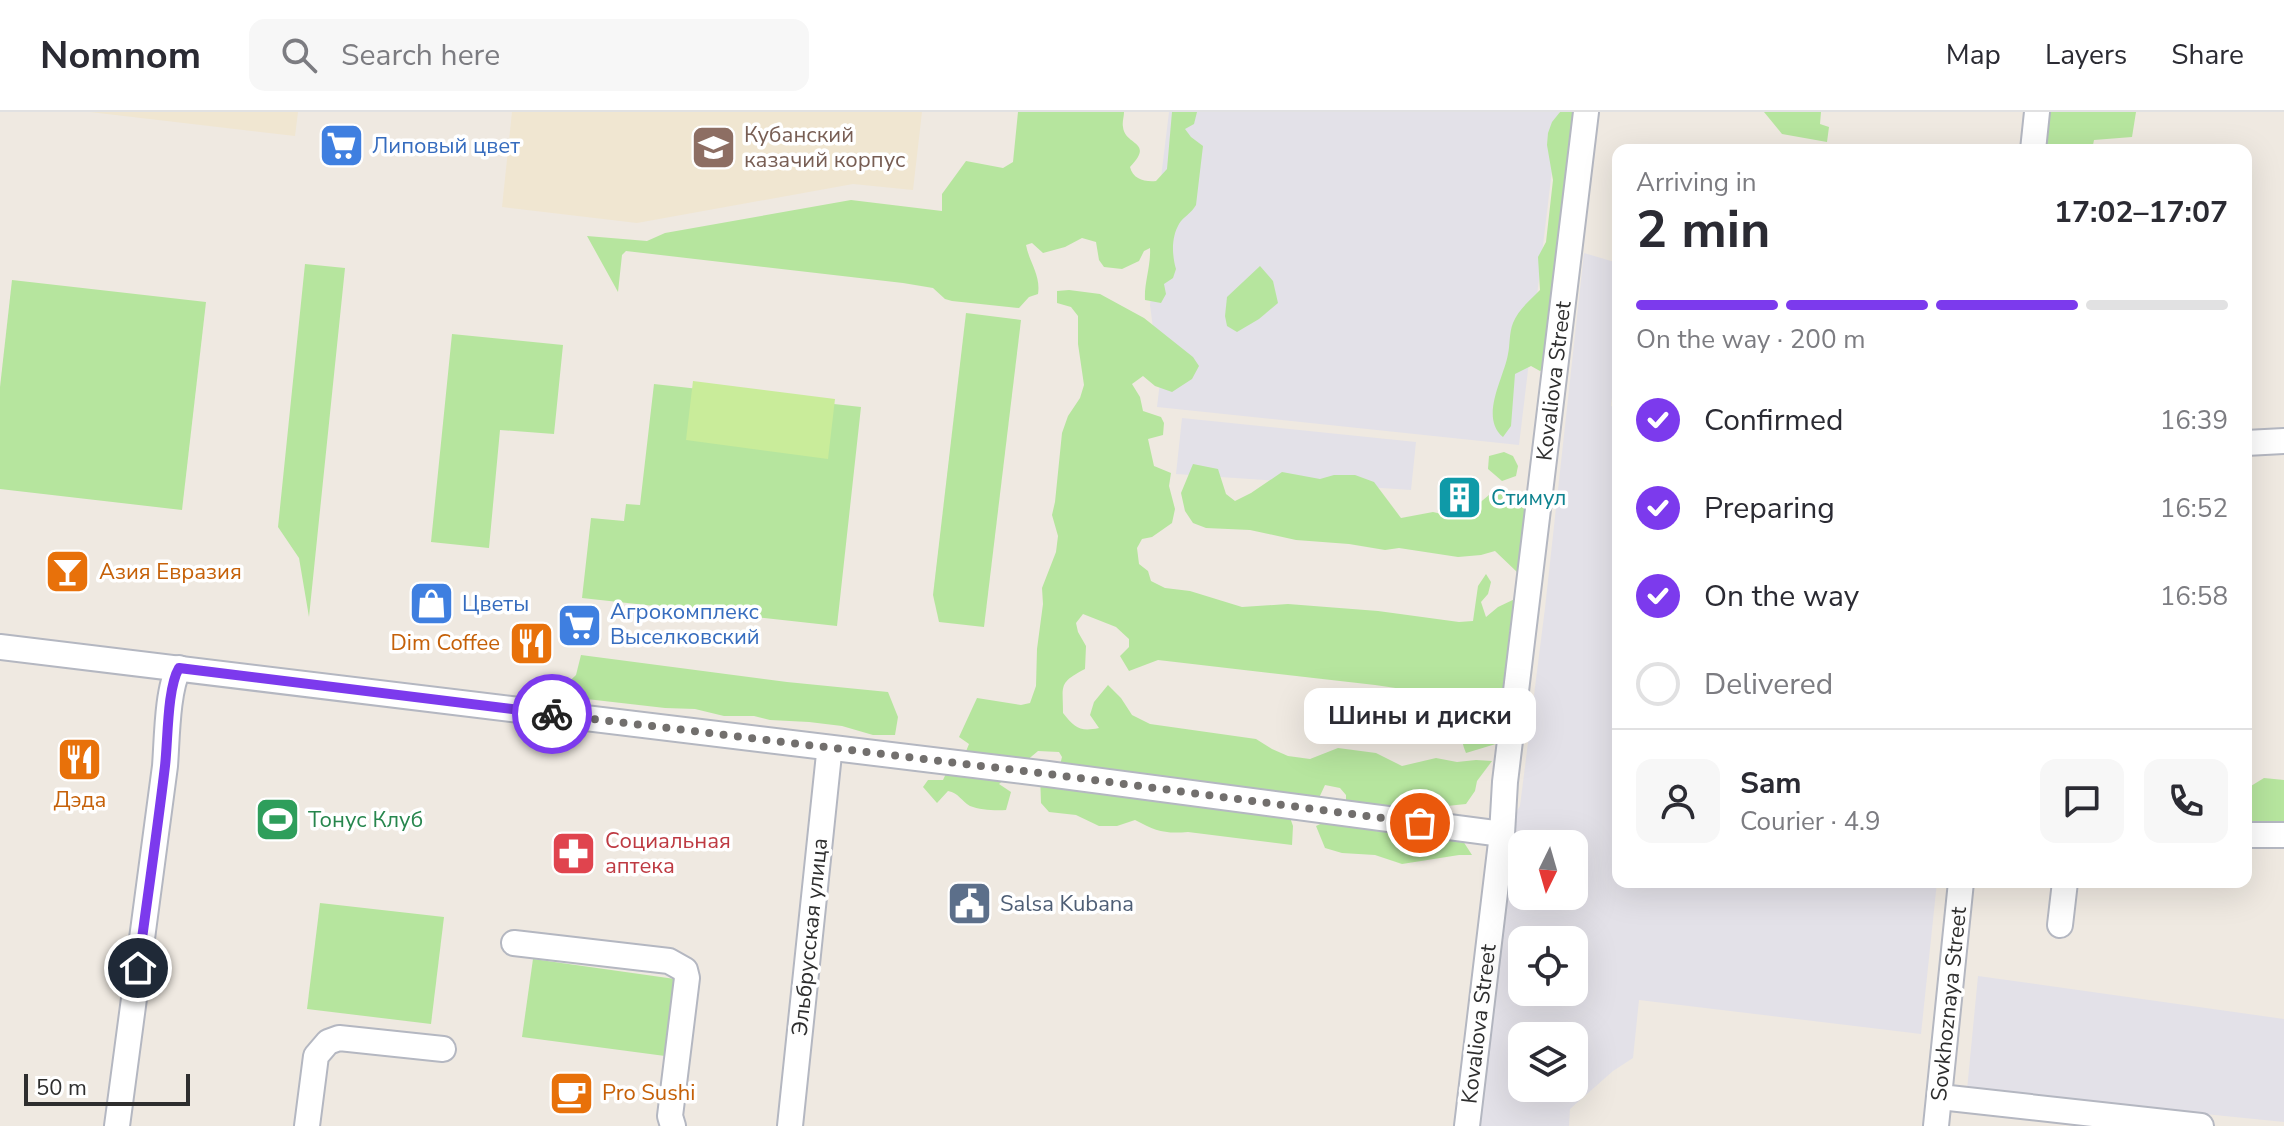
<!DOCTYPE html>
<html lang="en">
<head>
<meta charset="utf-8">
<style>
  body { margin:0; font-family:"Nunito Sans",sans-serif; background:#f7f7f7; color:#2b2b33; height:100vh; display:flex; flex-direction:column; font-size:30px; white-space:nowrap }
  * { box-sizing:border-box; margin:0 }
  p { font-size:26px; color:#7c7c81 }
  .icon { flex:none; width:44px; height:44px; fill:none; stroke:currentColor; stroke-width:2; stroke-linecap:round; stroke-linejoin:round }
  .map { position:relative; flex:1; overflow:hidden }
  .sheet { position:absolute; left:1612px; top:32px; width:640px; height:744px; display:flex; flex-direction:column; background:#fff; border-radius:16px; box-shadow:0 8px 32px #0002 }
  .sheet>* { flex:none }
  .needle { width:52px; rotate:185deg }
  .fabs { position:absolute; left:1508px; top:718px; display:grid; gap:16px }
  .fabs a { display:grid; place-items:center; width:80px; height:80px; border-radius:16px; background:#fff; box-shadow:0 8px 32px #0002; font-size:40px }
  .scale { position:absolute; left:24px; bottom:20px; width:166px; box-sizing:border-box; padding-left:8px; border:4px solid #2e2e2e; border-top:0; font-size:22px; line-height:28px; white-space:nowrap; color:#2e2e2e; -webkit-text-stroke:6px #fff; paint-order:stroke }
  .pin { position:absolute; display:grid; place-items:center; width:68px; height:68px; color:#fff; margin:-34px; border:4px solid #fff; border-radius:50%; box-shadow:0 2px 8px #0007 }
  .courier { position:absolute; display:grid; place-items:center; width:80px; height:80px; margin:-40px; border:6px solid #7c3aed; border-radius:50%; background:#fff; color:#222; box-shadow:0 2px 10px #0007 }
  .bubble { position:absolute; height:56px; border-radius:16px; background:#fff; box-shadow:0 8px 32px #0002; font-size:26px; font-weight:700; line-height:56px; text-align:center }
  .headline em { font-style:normal; font-weight:700 }
  .headline div { display:flex; flex-direction:column-reverse }
  .headline { display:flex; align-items:center; justify-content:space-between; height:136px; padding:0 24px }
  h1 { font-size:52px; font-weight:700; line-height:60px }
  .bar { display:grid; grid-template-columns:repeat(4,1fr); gap:12px 8px; align-content:center; height:96px; padding:0 24px }
  .bar i { height:10px; border-radius:6px; background:#e1e1e2 }
  .bar .on { background:#7c3aed }
  .bar p { grid-column:span 4 }
  .line { display:flex; align-items:center; gap:20px; padding:0 24px; border-top:2px solid #e1e1e2 }
  .line div { flex:1 }
  .round { display:grid; place-items:center; flex:none; width:84px; height:84px; border-radius:16px; background:#f7f7f7 }
  ol { padding:0 24px; list-style:none }
  li { display:flex; align-items:center; gap:24px; height:88px }
  li p { margin-inline-start:auto }
  li .icon { padding:8px; border-radius:50%; background:#7c3aed; color:#fff; stroke-width:4 }
  li:last-child { color:#7c7c81 }
  li i { width:44px; height:44px; border:4px solid #e1e1e2; border-radius:50% }
  header { display:flex; align-items:center; gap:48px; box-sizing:border-box; height:112px; padding:0 40px; background:#fff; border-bottom:2px solid #e1e1e2 }
  header strong { font-size:38px }
  nav { display:flex; gap:44px; margin-inline-start:auto; font-size:28px }
  .search { width:560px; height:72px; background:#f7f7f7; display:flex; align-items:center; gap:20px; box-sizing:border-box; padding:0 28px; border-radius:16px; color:#7c7c81; font-size:30px }
  .map>svg:first-child { display:block }
</style>
</head>
<body>
<header>
<strong>Nomnom</strong>
<div class="search"><svg class="icon" aria-label="search" viewBox="0 0 24 24"><circle cx="10" cy="10" r="6"/><path d="M15 15l6 6"/></svg>Search here</div>
<nav><a>Map</a><a>Layers</a><a>Share</a></nav>
</header>
<div class="map">
<svg width="2284" height="1014" viewBox="0 0 2284 1014">
  <rect width="100%" height="100%" fill="#efe9e1"/>
  <g fill="#e3e1e8" fill-rule="evenodd">
    <polygon points="1169,0 1559,0 1519,333 1157,295 1160,270 1150,193 1161,101 1160,74"/>
    <path d="M1584 141 1618 151V233L1611 294 1618 295V770H1937L1921 922 1639 888 1633 946 1613 959 1570 997 1569 1014H1467L1502 722 1520 694 1545 496ZM1522 732H1574V784H1522ZM1522 828H1574V880H1522ZM1522 924H1574V976H1522Z"/>
    <polygon points="1182,306 1416,330 1411,378 1176,362"/>
    <polygon points="1978,864 2284,907 2284,1010 1967,978"/>
  </g>
  <g fill="#f0e6d1">
    <polygon points="90,0 298,0 295,24"/>
    <polygon points="512,0 922,0 913,78 853,72 637,111 502,95"/>
  </g>
  <g fill="#b6e59e">
    <path d="M1018 0H1124C1124 5 1122 10 1123 15 1125 34 1155 29 1130 55 1133 67 1144 70 1156 69L1167 57 1172 0H1197L1194 12 1185 17 1191 25 1203 34 1196 93C1191 102 1183 105 1179 112 1171 126 1172 143 1176 157L1173 166 1164 172 1166 182 1161 191 1145 188C1144 171 1151 154 1150 136L1144 139 1139 149 1122 157 1104 155 1099 148 1096 130 1082 126 1065 135 1043 141 1032 131 1026 133C1029 150 1041 163 1038 182L1029 185 1019 196 952 189 945 187 933 176 903 171 626 139 622 143 618 180 587 124 647 129 665 121 851 88 942 99V82L966 49 1003 56 1013 50Z"/>
    <path d="M1560 0H1583L1577 34 1569 37 1571 45 1549 255 1540 259 1531 254 1515 262 1511 314 1503 325C1479 305 1504 266 1508 242 1510 233 1509 221 1513 211 1518 198 1530 188 1540 178L1538 145 1546 130 1553 68 1547 33 1548 21 1552 10Z"/>
    <polygon points="1764,0 1821,0 1820,12 1829,15 1827,30 1782,22"/>
    <polygon points="2047,0 2136,0 2132,25 2094,28 2092,38 2041,38"/>
    <polygon points="305,152 345,156 309,505 299,446 278,415"/>
    <polygon points="1260,154 1273,169 1278,191 1259,207 1237,220 1227,214 1225,204 1227,185"/>
    <polygon points="12,168 206,190 182,398 0,377 0,275"/>
    <path d="M1069 178 1100 182 1144 206 1193 245 1199 254 1192 267 1172 280 1155 274 1143 264 1132 272 1140 285 1143 299 1161 305 1164 311 1163 323 1148 327 1154 354 1171 361 1169 374 1175 397 1172 411 1152 425 1142 427 1137 436 1139 452 1148 459 1151 469 1165 476 1190 479 1242 495 1288 492 1378 499 1459 510 1473 509 1478 474 1486 462 1491 470 1488 482 1481 490 1486 505 1498 495 1519 485 1518 511 1509 519 1511 563 1499 631 1466 641C1459 625 1461 611 1464 594L1457 585 1375 573 1158 548 1129 559 1120 544 1129 535V527L1116 515 1083 502 1076 511 1078 520 1086 534 1085 557C1058 571 1063 573 1063 601 1075 616 1080 620 1099 616L1090 603 1094 590 1108 573 1121 586 1132 603 1150 612 1256 627 1272 637 1288 644 1310 647 1338 636 1376 641 1402 654 1436 646 1457 650 1476 648 1492 649 1477 669 1475 679 1466 692 1447 694 1428 707 1463 729 1472 743H1459L1402 752 1375 743 1342 741 1325 736 1316 714 1346 700V683L1340 676 1325 673 1312 701 1288 700 1293 714 1292 733 1188 720C1164 722 1156 719 1135 708L1117 714H1099L1076 703 1049 700 1041 691 1040 662 1058 661 1062 645 1059 640 1038 639 999 672 1011 680 1006 698C996 699 980 698 970 694 961 689 959 681 948 679L937 691 923 675 928 668H943L951 651 962 649 969 632 959 625 977 586 1021 593 1030 591 1036 574 1037 537 1043 492 1042 476 1056 440 1058 424 1052 403 1055 390 1062 321 1068 304 1080 286 1084 273 1078 232V204L1071 195 1057 191V179Z"/>
    <polygon points="966,201 1021,208 984,515 939,510 933,483"/>
    <polygon points="452,222 563,233 554,322 500,318 489,436 431,430"/>
    <polygon points="654,272 861,295 837,514 582,486 591,406 624,409 626,392 640,393"/>
    <polygon points="1504,340 1513,344 1518,354 1516,364 1502,369 1488,357 1489,344"/>
    <polygon points="1193,352 1218,357 1226,382 1235,389 1251,381 1282,360 1320,367 1334,363 1355,363 1374,370 1401,406 1433,400 1451,404 1471,398 1489,383 1501,380 1511,386 1528,387 1529,441 1517,460 1495,439 1481,443 1458,445 1399,436 1385,438 1349,432 1296,428 1250,418 1206,416 1193,411 1185,399 1181,381"/>
    <polygon points="581,543 787,570 888,580 898,605 895,623 873,623 842,614 809,610 770,608 754,604 724,604 695,597 665,596 569,585 556,582 576,563"/>
    <polygon points="2264,666 2284,668 2284,714 2246,711 2246,677"/>
    <polygon points="320,791 444,805 431,912 307,897"/>
    <polygon points="533,847 675,867 665,944 522,925"/>
  </g>
  <polygon fill="#c9ec9a" points="693,269 835,287 828,347 686,328"/>
  <g fill="none" stroke-linecap="round" stroke-linejoin="round">
    <defs>
      <g id="minor">
        <polyline points="2033,38 2037,0"/>
        <polyline points="2246,331 2284,329"/>
        <polyline points="0,535 1048,662 1502,722"/>
        <polyline points="2246,723 2284,723"/>
        <polyline points="2060,813 2065,770"/>
        <polyline points="514,831 669,849 685,858 687,866 670,1004 673,1014"/>
        <polyline points="1940,985 2201,1014"/>
        <path d="M117 1014 165 654C167 629 167 577 179 556"/>
        <polyline points="307,1014 316,944 328,930 339,926 443,937"/>
        <polyline points="790,1014 829,642 833,637"/>
        <polyline points="1467,1014 1502,722 1505,670 1586,0"/>
        <polyline points="1936,1014 1961,770"/>
      </g>
    </defs>
    <use href="#minor" stroke="#b4b7c1" stroke-width="28"/>
    <use href="#minor" stroke="#fff" stroke-width="24"/>
  </g>
  <g fill="none" stroke-linecap="round" stroke-linejoin="round">
    <polyline stroke="#726f6d" stroke-width="8" stroke-dasharray="0 14.4" points="552,602 1048,662 1420,711"/>
    <path stroke="#7c3aed" stroke-width="10" d="M138 856C147 789 157 721 165 654 168 629 167 576 179 556L552 602"/>
  </g>
  <defs>
    <symbol id="supermarket-square" viewBox="-11 -11 22 22"><rect x="-9" y="-9" width="18" height="18" rx="4" fill="#3f7fe0" stroke="#fff"/><path d="M-6-5.5h2.5l.6 2H6L4.5 2H-2.5L-4.4-4H-6ZM-1.5 3.2a1.3 1.3 0 1 0 .1 0ZM3 3.2a1.3 1.3 0 1 0 .1 0Z" fill="#fff"/></symbol>
    <symbol id="university-square" viewBox="-11 -11 22 22"><rect x="-9" y="-9" width="18" height="18" rx="4" fill="#8d6e63" stroke="#fff"/><path d="M0-5L7-2L0 1L-7-2ZM-4 1L0 2.5L4 1V4Q0 6-4 4Z" fill="#fff"/></symbol>
    <symbol id="building-square" viewBox="-11 -11 22 22"><rect x="-9" y="-9" width="18" height="18" rx="4" fill="#0f9aa8" stroke="#fff"/><path d="M-4-6H4V6H1V3H-1V6H-4ZM-2.5-4.3h1.7v1.8h-1.7ZM.8-4.3h1.7v1.8H.8ZM-2.5-1h1.7V.8h-1.7ZM.8-1h1.7V.8H.8Z" fill="#fff"/></symbol>
    <symbol id="bar-square" viewBox="-11 -11 22 22"><rect x="-9" y="-9" width="18" height="18" rx="4" fill="#e8710a" stroke="#fff"/><path d="M-6-5H6L.8 .8V4.5H3.5V6h-7V4.5H-.8V.8Z" fill="#fff"/></symbol>
    <symbol id="shop-square" viewBox="-11 -11 22 22"><rect x="-9" y="-9" width="18" height="18" rx="4" fill="#3f7fe0" stroke="#fff"/><path d="M-5-2.5h2.3a2.7 3.5 0 0 1 5.4 0H5L5.5 6h-11ZM-1.5-2.5h3a1.5 2.3 0 0 0-3 0Z" fill="#fff"/></symbol>
    <symbol id="restaurant-square" viewBox="-11 -11 22 22"><rect x="-9" y="-9" width="18" height="18" rx="4" fill="#e8710a" stroke="#fff"/><path d="M-5-6h1v4h1v-4h1v4h1v-4h1v5L-1.5 .5V6h-2V.5L-5-1ZM5-6V6H3V1.5H1.5Q1.5-4 5-6Z" fill="#fff"/></symbol>
    <symbol id="stadium-square" viewBox="-11 -11 22 22"><rect x="-9" y="-9" width="18" height="18" rx="4" fill="#2e9e5b" stroke="#fff"/><path d="M0-5a6.5 5 0 1 0 0 10a6.5 5 0 1 0 0-10ZM-3.5-1.8h7v3.6h-7Z" fill="#fff"/></symbol>
    <symbol id="pharmacy-square" viewBox="-11 -11 22 22"><rect x="-9" y="-9" width="18" height="18" rx="4" fill="#e0444e" stroke="#fff"/><path d="M-2-6h4v4h4v4h-4v4h-4v-4h-4v-4h4Z" fill="#fff"/></symbol>
    <symbol id="civic-square" viewBox="-11 -11 22 22"><rect x="-9" y="-9" width="18" height="18" rx="4" fill="#5c6f8a" stroke="#fff"/><path d="M-.6-6.5H3V-4.5H.6V-3L4-1V1h2V6H-6V1h2V-1L-.6-3ZM-1.2 2.5V6h2.4V2.5Z" fill="#fff"/></symbol>
    <symbol id="cafe-square" viewBox="-11 -11 22 22"><rect x="-9" y="-9" width="18" height="18" rx="4" fill="#e8710a" stroke="#fff"/><path d="M-5.5-4.5H6V0H3Q3 3.5 0 3.5H-2.5Q-5.5 3.5-5.5 0ZM3-3.2v2h1.7v-2ZM-6 4.5H4V6H-6Z" fill="#fff"/></symbol>
  </defs>
  <g fill-rule="evenodd">
    <use href="#supermarket-square" x="316" y="8" width="51" height="51"/>
    <use href="#university-square" x="688" y="10" width="51" height="51"/>
    <use href="#building-square" x="1434" y="360" width="51" height="51"/>
    <use href="#bar-square" x="42" y="434" width="51" height="51"/>
    <use href="#shop-square" x="406" y="466" width="51" height="51"/>
    <use href="#supermarket-square" x="554" y="488" width="51" height="51"/>
    <use href="#restaurant-square" x="506" y="506" width="51" height="51"/>
    <use href="#restaurant-square" x="54" y="622" width="51" height="51"/>
    <use href="#stadium-square" x="252" y="682" width="51" height="51"/>
    <use href="#pharmacy-square" x="548" y="716" width="51" height="51"/>
    <use href="#civic-square" x="944" y="766" width="51" height="51"/>
    <use href="#cafe-square" x="546" y="956" width="51" height="51"/>
  </g>
  <g text-anchor="middle" dominant-baseline="central" stroke-width="7" stroke-linejoin="round" paint-order="stroke">
    <g font-size="22" fill="#785e54" stroke="#fff" text-anchor="start">
      <text x="744" y="23">Кубанский<tspan x="744" dy="25">казачий корпус</tspan></text>
    </g>
    <g font-size="22" fill="#366cbe" stroke="#fff" text-anchor="start">
      <text x="372" y="34">Липовый цвет</text>
      <text x="462" y="492">Цветы</text>
      <text x="610" y="500">Агрокомплекс<tspan x="610" dy="25">Выселковский</tspan></text>
    </g>
    <g font-size="22" fill="#2e2e2e" stroke="#fff">
      <text transform="translate(1554 269) rotate(-83)">Kovaliova Street</text>
      <text transform="translate(810 825) rotate(-84)">Эльбрусская улица</text>
      <text transform="translate(1949 892) rotate(-84)">Sovkhoznaya Street</text>
      <text transform="translate(1479 912) rotate(-83)">Kovaliova Street</text>
    </g>
    <g font-size="22" fill="#0d838f" stroke="#fff" text-anchor="start">
      <text x="1491" y="386">Стимул</text>
    </g>
    <g font-size="22" fill="#c56008" stroke="#fff" text-anchor="start">
      <text x="99" y="460">Азия Евразия</text>
      <text x="500" y="531" text-anchor="end">Dim Coffee</text>
      <text x="80" y="688" text-anchor="middle">Дэда</text>
      <text x="602" y="981">Pro Sushi</text>
    </g>
    <g font-size="22" fill="#27864d" stroke="#fff" text-anchor="start">
      <text x="308" y="708">Тонус Клуб</text>
    </g>
    <g font-size="22" fill="#be3a42" stroke="#fff" text-anchor="start">
      <text x="605" y="729">Социальная<tspan x="605" dy="25">аптека</tspan></text>
    </g>
    <g font-size="22" fill="#4e5e75" stroke="#fff" text-anchor="start">
      <text x="1000" y="792">Salsa Kubana</text>
    </g>
  </g>
</svg>
<div class="fabs">
<a><svg class="needle" viewBox="-14 -14 28 28"><path d="M0-13l5 13h-10z" fill="#e53935"/><path d="M0 13l5-13h-10z" fill="#7c7c81"/></svg></a>
<a><svg class="icon" aria-label="locate" viewBox="0 0 24 24"><circle cx="12" cy="12" r="6"/><path d="M12 2v4M12 18v4M2 12h4M18 12h4"/></svg></a>
<a><svg class="icon" aria-label="layers" viewBox="0 0 24 24"><path d="M12 4l9 5-9 5-9-5zM3 14l9 5 9-5"/></svg></a>
</div>
<div class="scale">50 m</div>
<div class="pin" style="left:1420px;top:711px;background:#ea580c"><svg class="icon" aria-label="bag" viewBox="0 0 24 24"><path d="M5 8h14l-1 12H6zM9 8a3 3 0 0 1 6 0"/></svg></div>
<div class="pin" style="left:138px;top:856px;background:#1f2937"><svg class="icon" aria-label="home" viewBox="0 0 24 24"><path d="M3 11l9-7 9 7M6 9v11h12V9"/></svg></div>
<div class="courier" style="left:552px;top:602px"><svg class="icon" aria-label="bike" viewBox="0 0 24 24"><circle cx="6" cy="16" r="4"/><circle cx="18" cy="16" r="4"/><path d="M6 16l4-8h5l3 8M10 8l3 8H6M13 5h3"/></svg></div>
<div class="bubble" style="left:1304px;top:576px;width:232px">Шины и диски</div>
<section class="sheet">
<div class="headline"><div><h1>2 min</h1><p>Arriving in</p></div><em>17:02–17:07</em></div>
<div class="bar"><i class="on"></i><i class="on"></i><i class="on"></i><i></i><p>On the way · 200 m</p></div>
<ol>
<li><svg class="icon" aria-label="check" viewBox="0 0 24 24"><path d="M5 12l5 5 9-10"/></svg>Confirmed<p>16:39</p></li>
<li><svg class="icon" aria-label="check" viewBox="0 0 24 24"><path d="M5 12l5 5 9-10"/></svg>Preparing<p>16:52</p></li>
<li><svg class="icon" aria-label="check" viewBox="0 0 24 24"><path d="M5 12l5 5 9-10"/></svg>On the way<p>16:58</p></li>
<li><i></i>Delivered</li>
</ol>
<div class="line" style="height:144px"><a class="round"><svg class="icon" aria-label="person" viewBox="0 0 24 24"><circle cx="12" cy="8" r="4"/><path d="M4 21q1-7 8-7t8 7"/></svg></a><div><b>Sam</b><p>Courier · 4.9</p></div><a class="round"><svg class="icon" aria-label="chat" viewBox="0 0 24 24"><path d="M4 5h16v11H9l-5 4z"/></svg></a><a class="round"><svg class="icon" aria-label="phone" viewBox="0 0 24 24"><path d="M5 4h4l2 5-3 2q2 4 5 5l2-3 5 2v4C11 20 4 13 5 4z"/></svg></a></div>
</section>
</div>
</body>
</html>
